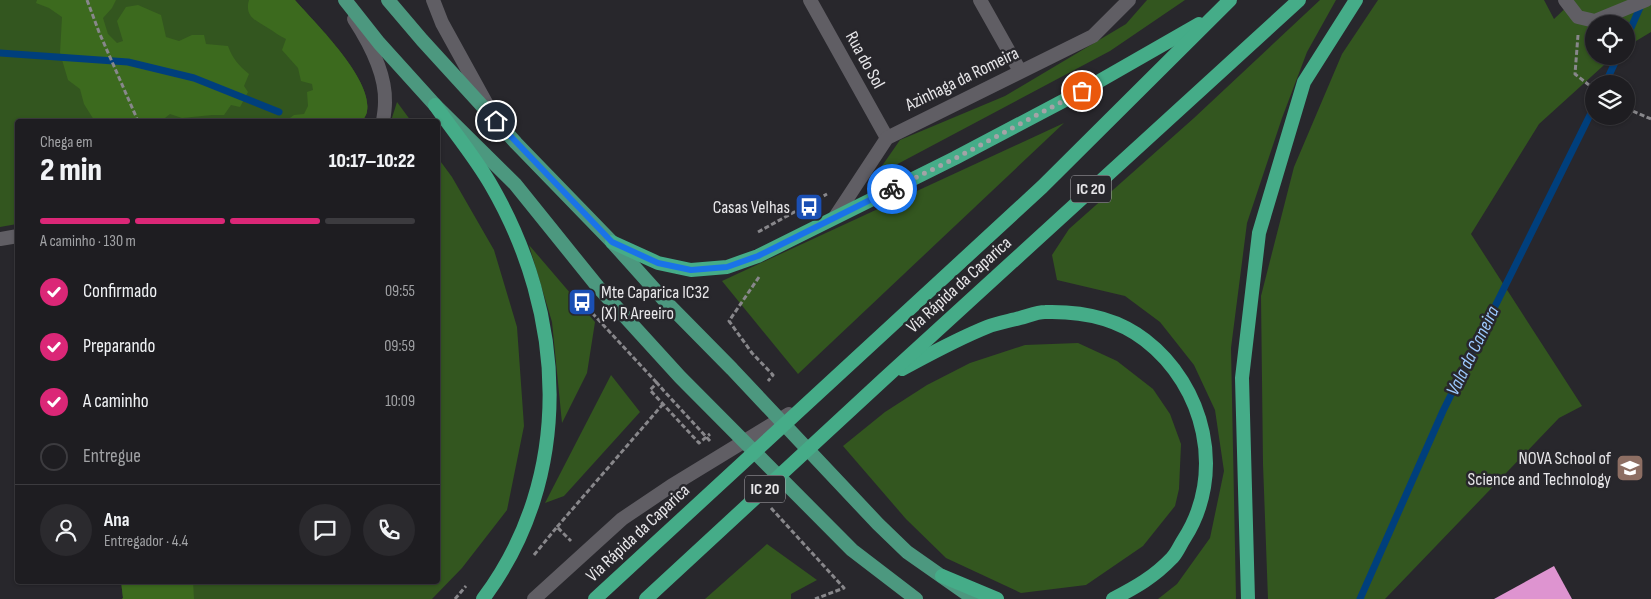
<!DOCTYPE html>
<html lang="pt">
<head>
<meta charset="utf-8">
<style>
  body { margin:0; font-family:"Sofia Sans Condensed",sans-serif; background:#2b2a2e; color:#f1f3f6; height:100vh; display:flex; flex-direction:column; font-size:19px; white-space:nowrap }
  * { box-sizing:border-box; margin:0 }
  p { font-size:16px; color:#a1a2a5 }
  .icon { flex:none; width:28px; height:28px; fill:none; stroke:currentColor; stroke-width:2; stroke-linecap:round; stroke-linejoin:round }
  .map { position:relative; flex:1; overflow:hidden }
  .panel { position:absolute; left:15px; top:119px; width:425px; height:465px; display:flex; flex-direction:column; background:#1e1d21; border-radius:5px; box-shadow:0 1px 4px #0004,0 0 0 1px #3c3b3f }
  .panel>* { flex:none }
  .buttons { position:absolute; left:1585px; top:15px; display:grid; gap:10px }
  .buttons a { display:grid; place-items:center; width:50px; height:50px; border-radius:50%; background:#1e1d21; box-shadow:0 1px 4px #0004,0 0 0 1px #3c3b3f; font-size:25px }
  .pin { position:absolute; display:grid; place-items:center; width:42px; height:42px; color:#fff; margin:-21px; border:2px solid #fff; border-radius:50%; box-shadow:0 1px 5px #0007 }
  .courier { position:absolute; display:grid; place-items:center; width:50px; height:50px; margin:-25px; border:4px solid #1a73e8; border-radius:50%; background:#fff; color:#222; box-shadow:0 1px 6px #0007 }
  .overview em { font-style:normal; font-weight:800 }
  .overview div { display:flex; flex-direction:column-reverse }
  .overview { display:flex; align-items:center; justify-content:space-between; height:85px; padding:0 25px }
  h1 { font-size:32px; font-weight:800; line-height:38px }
  .bar { display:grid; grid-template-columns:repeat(4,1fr); gap:8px 5px; align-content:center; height:60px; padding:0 25px }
  .bar i { height:6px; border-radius:4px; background:#3c3b3f }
  .bar .active { background:#db2777 }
  .bar p { grid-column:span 4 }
  .line { display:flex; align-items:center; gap:12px; padding:0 25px; border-top:1px solid #3c3b3f }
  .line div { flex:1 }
  .round { display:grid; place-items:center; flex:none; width:52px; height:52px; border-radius:26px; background:#2b2a2e }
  ol { padding:0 25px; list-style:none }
  li { display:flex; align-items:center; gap:15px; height:55px }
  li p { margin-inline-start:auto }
  li .icon { padding:5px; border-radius:50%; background:#db2777; color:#fff; stroke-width:4 }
  li:last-child { color:#a1a2a5 }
  li i { width:28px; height:28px; border:2px solid #3c3b3f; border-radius:50% }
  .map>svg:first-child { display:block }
</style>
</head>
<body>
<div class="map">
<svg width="1651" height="599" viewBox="0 0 1651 599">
  <rect width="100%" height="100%" fill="#28272c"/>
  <g fill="#33561f">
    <path d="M0 0H295C315 23 373 79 367 111 367 114 364 118 363 121H18L17 224 0 227Z"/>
    <polygon points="1147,0 1185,0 1110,51 875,176 900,140 1005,96 1126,24"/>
    <polygon points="1320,0 1336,0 1307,52 1282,118 1247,223 1231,348 1236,599 1158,599 1177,584 1210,538 1224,471 1215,410 1194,365 1160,322 1125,296 1057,280 1052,255 1069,229 1194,118"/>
    <polygon points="1378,0 1544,0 1554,19 1574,0 1651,0 1651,32 1626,47 1626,24 1594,24 1594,56 1614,56 1539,124 1471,234 1582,406 1559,418 1385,599 1268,599 1263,464 1261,296 1294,167 1342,54"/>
    <polygon points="397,102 411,121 391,121"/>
    <polygon points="1064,123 798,374 722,281"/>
    <polygon points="438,158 452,177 494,250 517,327 524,426 507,510 462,568 432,599 122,599 123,598 121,581 438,581"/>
    <polygon points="529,245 595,322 587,373 562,423 552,322"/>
    <polygon points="1078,343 1117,361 1153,389 1170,414 1181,444 1179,489 1175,506 1143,546 1086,585 1021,593 946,558 906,519 843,446 885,412 927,385 970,363 1025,345"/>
    <polygon points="611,375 640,412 564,496 545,503"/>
    <polygon points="767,544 817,580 791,594 791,599 705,599"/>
  </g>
  <g fill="#3c6a1e">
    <path d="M37 0H116L112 8 103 18 108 34 117 43 123 41 117 21 126 7 138 5 161 15 166 37 179 41 192 35H204L206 44 228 46C232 58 239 66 249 74L244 86 248 92 240 107 231 105 224 115H212L182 118 170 114 161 121 94 120 84 104 80 89 68 80 60 53 62 17 49 8 36 3Z"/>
    <path d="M249 0H295C315 23 373 79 367 111 367 114 364 118 363 121H286L294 115 304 114 308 106 307 92 313 90 312 84 301 81 298 68 282 50 286 39C279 36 275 32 268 28 257 21 244 17 249 0Z"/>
    <polygon points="121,581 193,581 194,599 122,599 123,598"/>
  </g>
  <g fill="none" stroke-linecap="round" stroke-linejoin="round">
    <g stroke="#003f7c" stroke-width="7">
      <polyline points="1626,39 1642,3"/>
      <polyline points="0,53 128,62 194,78 279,112"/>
      <polyline points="1605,84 1618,56"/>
      <polyline points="1360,599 1443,411 1594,107"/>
    </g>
  </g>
  <polygon fill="#de94d0" points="1554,566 1572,599 1494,599"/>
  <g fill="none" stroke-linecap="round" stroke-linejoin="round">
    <g stroke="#88878b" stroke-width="3" stroke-dasharray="5 2.5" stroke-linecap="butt">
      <polyline points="87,0 99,32 138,121"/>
      <polyline points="1578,35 1575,74 1594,89"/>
      <polyline points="1626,108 1651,119"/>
      <polyline points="758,232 827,194"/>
      <polyline points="759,277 729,321 752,353 773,375 768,381"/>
      <polyline points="582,302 657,383"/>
      <polyline points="710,441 664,391 657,383 650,390 699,443 710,434"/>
      <polyline points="771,508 844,588 815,599"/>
      <polyline points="557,527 663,404"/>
      <polyline points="534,555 557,527 571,541"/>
      <polyline points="455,599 466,586"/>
    </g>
    <polyline stroke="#605e64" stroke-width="14" points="534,599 622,519 671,486 789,414"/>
    <g stroke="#605e64" stroke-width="14">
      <polyline points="433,0 442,23 491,112"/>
      <polyline points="810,0 887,138"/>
      <polyline points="980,0 1020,71"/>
      <polyline points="1565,0 1578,17 1595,21 1646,0"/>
      <path d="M354 19C369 42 386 74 385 102 385 108 384 115 383 121"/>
      <polyline points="835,217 887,138 1093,36 1129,0"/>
      <polyline points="0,239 18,236"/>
    </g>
    <g stroke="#4c987f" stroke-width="14">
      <polyline points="345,0 379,43 435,105 515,184 598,287 680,377 852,550 916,599"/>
      <polyline points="388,0 422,40 516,143 612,242 665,301 732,369 878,524 907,552 974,599"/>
    </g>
    <g stroke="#45ac88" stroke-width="14">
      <path d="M435 105C453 131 475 157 491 185 566 314 575 476 483 599"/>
      <polyline points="612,242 658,263 691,270 727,267 758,256 955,158 1082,91 1199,24"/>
      <path d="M902 369C930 354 957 339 987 327 997 323 1009 321 1020 318 1028 316 1037 312 1045 312 1080 311 1117 318 1145 340 1205 386 1226 474 1184 539 1180 545 1177 553 1172 558 1154 577 1136 587 1113 599"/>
      <polyline points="942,576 997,599"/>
      <polyline points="595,599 1042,187 1230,0"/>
      <polyline points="646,599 884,379 1299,0"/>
      <polyline points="1248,599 1242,378 1259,233 1304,82 1356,0"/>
    </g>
  </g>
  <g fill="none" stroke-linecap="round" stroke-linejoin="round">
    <polyline stroke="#a4a3a7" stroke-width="5" stroke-dasharray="0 9" points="892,189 956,158 1082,91"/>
    <polyline stroke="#1a73e8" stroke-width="6" points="496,121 612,242 658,263 691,270 727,267 758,256 892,189"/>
  </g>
  <defs>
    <symbol id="bus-square" viewBox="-11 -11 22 22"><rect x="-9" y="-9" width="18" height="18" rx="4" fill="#1a4fb4" stroke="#28272c"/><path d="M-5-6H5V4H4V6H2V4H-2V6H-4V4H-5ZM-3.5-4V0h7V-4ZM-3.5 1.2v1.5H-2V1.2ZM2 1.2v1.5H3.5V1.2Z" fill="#fff"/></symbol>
    <symbol id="university-square" viewBox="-11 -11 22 22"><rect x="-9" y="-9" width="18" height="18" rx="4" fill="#8d6e63" stroke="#28272c"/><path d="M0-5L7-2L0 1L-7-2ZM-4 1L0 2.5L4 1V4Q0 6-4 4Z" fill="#fff"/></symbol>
  </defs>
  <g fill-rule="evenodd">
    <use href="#bus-square" x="793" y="191" width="32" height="32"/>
    <use href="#bus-square" x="566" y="286" width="32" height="32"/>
    <use href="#university-square" x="1614" y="452" width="32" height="32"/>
  </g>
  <g text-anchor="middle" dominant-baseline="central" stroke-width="5" stroke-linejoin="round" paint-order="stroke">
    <g fill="#28272c" stroke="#aeadb0" stroke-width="1">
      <rect x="1071" y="175.5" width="40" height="27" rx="4"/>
      <rect x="745" y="475.5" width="40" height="27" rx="4"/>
    </g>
    <g font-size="16" font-weight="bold" fill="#e7e6e9">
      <text x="1091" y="189">IC 20</text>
      <text x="765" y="489">IC 20</text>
    </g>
    <g font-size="18" fill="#e7e6e9" stroke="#28272c">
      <text transform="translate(865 60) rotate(61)">Rua do Sol</text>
      <text transform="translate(962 79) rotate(-26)">Azinhaga da Romeira</text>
      <text transform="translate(959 285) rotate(-42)">Via Rápida da Caparica</text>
      <text transform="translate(638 533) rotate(-43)">Via Rápida da Caparica</text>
    </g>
    <g font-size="18" fill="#e7e6e9" stroke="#28272c" text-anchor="end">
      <text x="790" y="207">Casas Velhas</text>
      <text x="601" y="292" text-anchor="start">Mte Caparica IC32<tspan x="601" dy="21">(X) R Areeiro</tspan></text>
      <text x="1611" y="458">NOVA School of<tspan x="1611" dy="21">Science and Technology</tspan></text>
    </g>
    <g font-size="19" font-style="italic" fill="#9cc8fd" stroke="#28272c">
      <text transform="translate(1473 351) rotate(-64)">Vala da Caneira</text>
    </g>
  </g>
</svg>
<div class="buttons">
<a><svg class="icon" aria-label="locate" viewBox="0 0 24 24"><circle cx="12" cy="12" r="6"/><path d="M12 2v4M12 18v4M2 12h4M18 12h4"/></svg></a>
<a><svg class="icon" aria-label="layers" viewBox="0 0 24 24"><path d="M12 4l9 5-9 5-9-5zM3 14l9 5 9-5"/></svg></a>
</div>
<div class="pin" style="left:1082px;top:91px;background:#ea580c"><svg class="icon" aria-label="bag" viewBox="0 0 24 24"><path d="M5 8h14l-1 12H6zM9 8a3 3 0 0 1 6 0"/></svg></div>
<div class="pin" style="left:496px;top:121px;background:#1f2937"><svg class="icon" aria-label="home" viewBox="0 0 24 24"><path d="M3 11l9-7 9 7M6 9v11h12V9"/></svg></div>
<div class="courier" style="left:892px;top:189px"><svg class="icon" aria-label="bike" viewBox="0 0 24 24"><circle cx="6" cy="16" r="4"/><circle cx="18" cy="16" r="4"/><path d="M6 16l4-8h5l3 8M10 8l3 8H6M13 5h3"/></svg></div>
<section class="panel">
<div class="overview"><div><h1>2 min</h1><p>Chega em</p></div><em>10:17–10:22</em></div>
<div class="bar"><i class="active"></i><i class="active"></i><i class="active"></i><i></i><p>A caminho · 130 m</p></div>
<ol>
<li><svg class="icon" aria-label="check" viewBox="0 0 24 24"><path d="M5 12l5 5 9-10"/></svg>Confirmado<p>09:55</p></li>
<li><svg class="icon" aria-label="check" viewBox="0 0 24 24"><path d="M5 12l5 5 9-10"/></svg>Preparando<p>09:59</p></li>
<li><svg class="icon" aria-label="check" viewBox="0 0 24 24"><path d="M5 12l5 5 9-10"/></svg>A caminho<p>10:09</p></li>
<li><i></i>Entregue</li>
</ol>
<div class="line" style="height:90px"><a class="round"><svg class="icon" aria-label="person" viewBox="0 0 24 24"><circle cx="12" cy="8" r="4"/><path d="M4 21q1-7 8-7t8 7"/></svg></a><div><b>Ana</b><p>Entregador · 4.4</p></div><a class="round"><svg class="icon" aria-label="chat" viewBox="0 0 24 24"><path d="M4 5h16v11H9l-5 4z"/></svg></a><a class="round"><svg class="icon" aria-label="phone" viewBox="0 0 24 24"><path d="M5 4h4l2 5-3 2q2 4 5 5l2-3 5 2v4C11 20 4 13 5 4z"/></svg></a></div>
</section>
</div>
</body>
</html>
